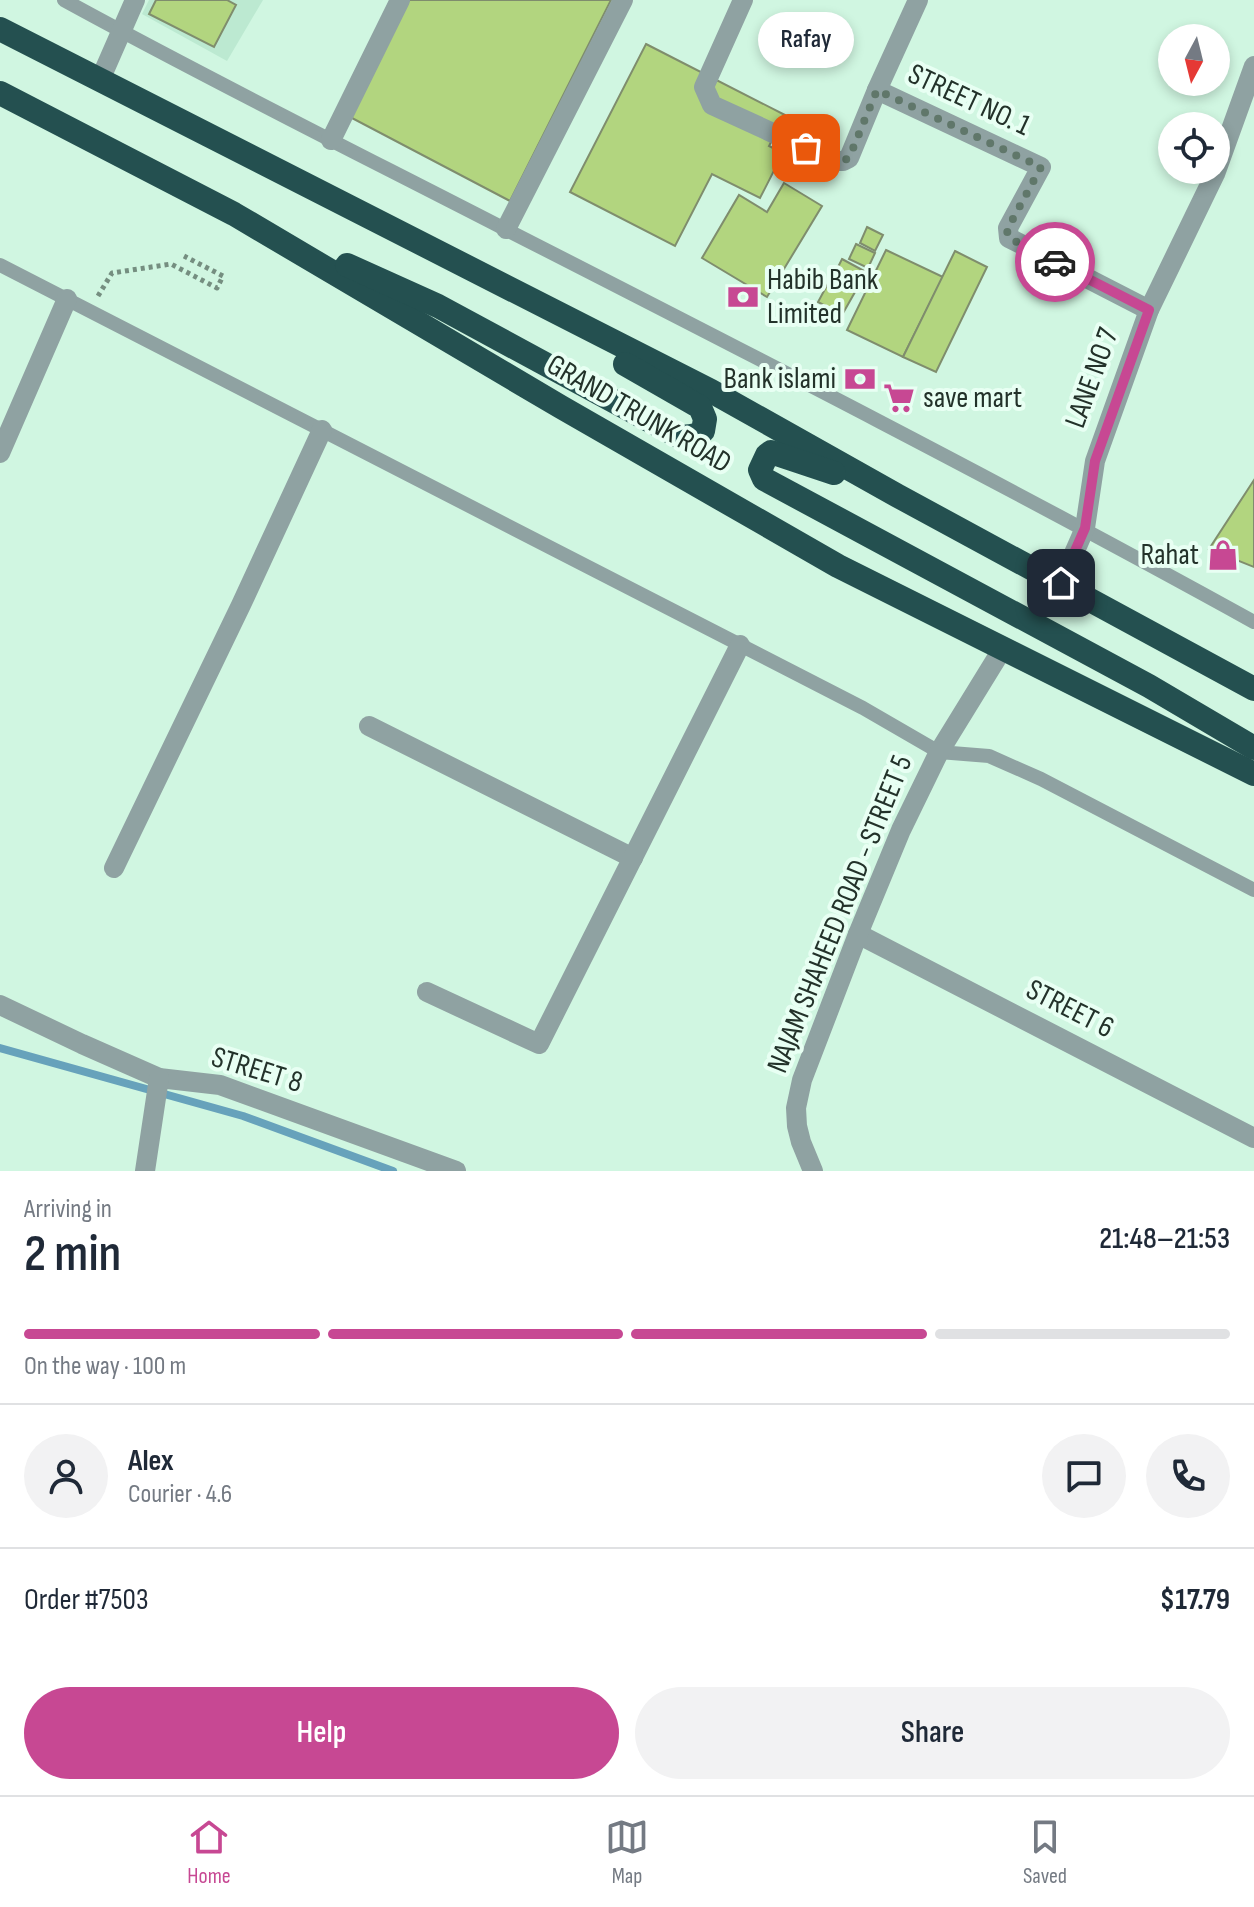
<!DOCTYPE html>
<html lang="en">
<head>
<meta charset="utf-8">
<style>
  body { margin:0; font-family:"Sofia Sans Condensed",sans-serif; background:#f2f2f3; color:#1f2937; height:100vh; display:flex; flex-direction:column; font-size:30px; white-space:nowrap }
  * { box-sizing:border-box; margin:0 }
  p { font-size:26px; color:#747a83 }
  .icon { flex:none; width:44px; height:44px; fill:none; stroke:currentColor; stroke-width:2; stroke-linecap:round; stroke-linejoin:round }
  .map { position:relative; height:1171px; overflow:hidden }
  .side { display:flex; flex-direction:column; background:#fff; flex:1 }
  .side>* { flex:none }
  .needle { width:52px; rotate:187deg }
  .fabs { position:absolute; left:1158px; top:24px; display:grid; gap:16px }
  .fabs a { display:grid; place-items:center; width:72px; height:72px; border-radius:50%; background:#fff; box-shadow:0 4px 12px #0003; font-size:40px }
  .pin { position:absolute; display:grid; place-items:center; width:68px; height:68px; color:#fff; margin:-34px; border-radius:16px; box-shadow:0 4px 12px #0006 }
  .courier { position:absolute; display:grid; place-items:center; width:80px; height:80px; margin:-40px; border:6px solid #c74893; border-radius:50%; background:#fff; color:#222; box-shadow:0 2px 10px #0007 }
  .bubble { position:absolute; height:56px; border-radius:28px; background:#fff; box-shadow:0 4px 12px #0003; font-size:26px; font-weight:600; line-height:56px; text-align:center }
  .headline em { font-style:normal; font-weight:600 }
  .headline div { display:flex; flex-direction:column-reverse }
  .headline { display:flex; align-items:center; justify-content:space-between; height:136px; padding:0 24px }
  h1 { font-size:52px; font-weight:600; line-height:60px }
  .bar { display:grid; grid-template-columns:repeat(4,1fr); gap:12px 8px; align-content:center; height:96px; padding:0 24px }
  .bar i { height:10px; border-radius:6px; background:#e0e1e3 }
  .bar .active { background:#c74893 }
  .bar p { grid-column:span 4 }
  .line { display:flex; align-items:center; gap:20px; padding:0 24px; border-top:2px solid #e0e1e3 }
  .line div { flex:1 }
  .round { display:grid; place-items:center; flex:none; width:84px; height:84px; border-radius:42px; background:#f2f2f3 }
  .button { display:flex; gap:16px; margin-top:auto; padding:16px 24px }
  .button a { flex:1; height:92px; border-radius:48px; background:#c74893; color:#fff; font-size:32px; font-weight:600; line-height:92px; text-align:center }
  .button a+a { background:#f2f2f3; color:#1f2937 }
  .tabs { display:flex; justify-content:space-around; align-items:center; height:112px; border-top:2px solid #e0e1e3; background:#fff; font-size:22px; color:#747a83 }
  .tabs a { display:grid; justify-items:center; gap:4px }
  .tabs .active { color:#c74893 }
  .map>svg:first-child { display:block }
</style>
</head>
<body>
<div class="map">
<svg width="1254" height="1171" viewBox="0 0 1254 1171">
  <rect width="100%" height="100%" fill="#d0f6e1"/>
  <polygon fill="#bce9d1" points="149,0 263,0 227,61 142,14"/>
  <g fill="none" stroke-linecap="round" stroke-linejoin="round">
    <polyline stroke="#67a2bb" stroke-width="8" points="0,1048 243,1116 393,1171"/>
  </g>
  <g fill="#b2d57f" stroke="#7f8d6d" stroke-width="2">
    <polygon points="156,0 227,0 236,5 214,47 149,14"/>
    <polygon points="409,0 611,0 510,201 350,117"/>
    <polygon points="646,44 785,115 769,146 783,153 760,198 712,174 675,246 570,192"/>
    <polygon points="784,183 822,206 767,297 702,258 739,195 767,212"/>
    <polygon points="867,227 883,235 875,251 860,243"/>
    <polygon points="856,244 875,253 868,268 849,259"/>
    <polygon points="886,250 943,277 903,357 847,330"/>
    <polygon points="955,251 987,267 936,372 903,357"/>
    <polygon points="842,259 866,272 859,287 834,275"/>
    <polygon points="831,278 855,292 842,315 818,302"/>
    <polygon points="1254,480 1254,567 1209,549"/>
  </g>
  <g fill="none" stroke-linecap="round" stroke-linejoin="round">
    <polyline stroke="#758e80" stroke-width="5" stroke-dasharray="4 4" stroke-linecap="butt" points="98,296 112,273 171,264 217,288 223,276 184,256"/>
    <g stroke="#8fa2a2" stroke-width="14">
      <path d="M64 0C208 79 355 152 501 227 754 356 1006 485 1254 622"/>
      <polyline points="0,265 863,708 939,752 989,756 1041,779 1254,890"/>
    </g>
    <g stroke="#8fa2a2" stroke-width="20">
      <polyline points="743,0 704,87 712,105 834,161 843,161 849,158 877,90 1041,167 1008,228 1009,238 1149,310"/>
      <polyline points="100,80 135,0"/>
      <polyline points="877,90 918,0"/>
      <polyline points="331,140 400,0"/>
      <polyline points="506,229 623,0"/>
      <polyline points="0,453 67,299"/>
      <polyline points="1061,583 1085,528 1095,461 1149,310 1215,174 1254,66"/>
      <polyline points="369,726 633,858"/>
      <polyline points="114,868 241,605 322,430"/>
      <polyline points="858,934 1254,1138"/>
      <polyline points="427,992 539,1044 740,645"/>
      <polyline points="0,1005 82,1044 159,1078 220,1085 456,1171"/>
      <polyline points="145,1171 159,1078"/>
      <polyline points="813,1171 801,1142 797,1126 796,1108 802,1080 858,934 901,830 939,752 1003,648"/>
    </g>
    <g stroke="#245050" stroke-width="24">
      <polyline points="0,29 711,391 898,496 1254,689"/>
      <polyline points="0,93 234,214 561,407 838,566 1254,774"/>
      <path d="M347 265 438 306 678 436C688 437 696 437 703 431L705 419 700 407 625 364"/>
      <polyline points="834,473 771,452 767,455 760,470 764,479 1149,686 1254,748"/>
    </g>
  </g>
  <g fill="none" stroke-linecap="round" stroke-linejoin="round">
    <path stroke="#60776a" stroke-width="8" stroke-dasharray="0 14.4" d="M806 148C820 155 835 166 849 158L877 90 1041 167 1008 228 1007 234 1011 239 1055 262"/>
    <polyline stroke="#c74893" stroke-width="10" points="1055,262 1149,310 1095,461 1085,528 1061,583"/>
  </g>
  <defs>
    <symbol id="bank-bare" viewBox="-9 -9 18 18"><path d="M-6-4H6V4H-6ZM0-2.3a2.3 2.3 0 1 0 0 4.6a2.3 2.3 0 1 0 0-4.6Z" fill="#c74893" stroke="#e8fff3" stroke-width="2.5" paint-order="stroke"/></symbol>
    <symbol id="supermarket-bare" viewBox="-9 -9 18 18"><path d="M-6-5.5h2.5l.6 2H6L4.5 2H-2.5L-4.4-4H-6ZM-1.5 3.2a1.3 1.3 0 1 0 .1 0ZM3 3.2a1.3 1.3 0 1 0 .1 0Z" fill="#c74893" stroke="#e8fff3" stroke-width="2.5" paint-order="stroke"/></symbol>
    <symbol id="shop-bare" viewBox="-9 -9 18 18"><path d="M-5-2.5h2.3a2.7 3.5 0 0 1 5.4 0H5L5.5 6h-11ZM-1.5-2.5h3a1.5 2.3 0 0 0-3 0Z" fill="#c74893" stroke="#e8fff3" stroke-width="2.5" paint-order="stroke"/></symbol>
  </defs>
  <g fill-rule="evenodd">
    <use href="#bank-bare" x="721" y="275" width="44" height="44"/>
    <use href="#bank-bare" x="838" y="357" width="44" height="44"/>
    <use href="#supermarket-bare" x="877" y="376" width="44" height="44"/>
    <use href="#shop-bare" x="1201" y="533" width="44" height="44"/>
  </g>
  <g text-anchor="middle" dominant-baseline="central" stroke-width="8" stroke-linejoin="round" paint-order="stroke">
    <g font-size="30" fill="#23322a" stroke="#e8fff3">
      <text transform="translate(969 100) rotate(25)">STREET NO. 1</text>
      <text transform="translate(1092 378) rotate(-70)">LANE NO 7</text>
      <text transform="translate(639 414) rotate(30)">GRAND TRUNK ROAD</text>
      <text transform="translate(840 914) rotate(-68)">NAJAM SHAHEED ROAD - STREET 5</text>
      <text transform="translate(1070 1009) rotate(27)">STREET 6</text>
      <text transform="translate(257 1070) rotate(17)">STREET 8</text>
    </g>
    <g font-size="30" fill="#23322a" stroke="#e8fff3" text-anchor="start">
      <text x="767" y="280">Habib Bank<tspan x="767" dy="34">Limited</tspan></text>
      <text x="836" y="379" text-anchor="end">Bank islami</text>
      <text x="923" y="398">save mart</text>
      <text x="1199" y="555" text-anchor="end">Rahat</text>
    </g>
  </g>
</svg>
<div class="fabs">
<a><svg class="needle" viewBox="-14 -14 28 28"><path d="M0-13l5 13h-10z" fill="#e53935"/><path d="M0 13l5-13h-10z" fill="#747a83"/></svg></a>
<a><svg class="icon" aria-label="locate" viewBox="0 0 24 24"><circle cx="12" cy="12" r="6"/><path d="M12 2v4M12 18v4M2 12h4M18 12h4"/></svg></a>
</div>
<div class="pin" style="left:806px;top:148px;background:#ea580c"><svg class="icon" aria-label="bag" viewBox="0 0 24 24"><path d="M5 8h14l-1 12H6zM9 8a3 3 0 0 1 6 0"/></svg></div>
<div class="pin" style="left:1061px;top:583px;background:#1f2937"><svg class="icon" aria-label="home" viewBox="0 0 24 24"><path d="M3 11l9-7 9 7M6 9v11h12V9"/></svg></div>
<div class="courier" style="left:1055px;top:262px"><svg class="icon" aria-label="car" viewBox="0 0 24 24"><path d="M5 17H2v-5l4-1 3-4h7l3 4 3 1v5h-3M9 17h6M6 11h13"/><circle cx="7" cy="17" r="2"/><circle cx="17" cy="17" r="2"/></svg></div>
<div class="bubble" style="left:758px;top:12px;width:96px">Rafay</div>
</div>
<section class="side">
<div class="headline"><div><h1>2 min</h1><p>Arriving in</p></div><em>21:48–21:53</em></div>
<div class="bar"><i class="active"></i><i class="active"></i><i class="active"></i><i></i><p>On the way · 100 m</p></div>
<div class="line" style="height:144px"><a class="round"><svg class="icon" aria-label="person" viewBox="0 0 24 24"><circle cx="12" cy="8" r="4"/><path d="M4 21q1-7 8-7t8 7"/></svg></a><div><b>Alex</b><p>Courier · 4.6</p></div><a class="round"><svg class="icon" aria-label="chat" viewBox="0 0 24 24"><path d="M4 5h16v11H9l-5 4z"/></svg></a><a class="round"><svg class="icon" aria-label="phone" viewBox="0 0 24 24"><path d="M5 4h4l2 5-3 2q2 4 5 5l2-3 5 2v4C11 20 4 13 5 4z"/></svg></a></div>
<div class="line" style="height:104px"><div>Order #7503</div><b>$17.79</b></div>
<div class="button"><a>Help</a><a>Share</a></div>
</section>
<nav class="tabs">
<a class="active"><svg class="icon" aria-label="home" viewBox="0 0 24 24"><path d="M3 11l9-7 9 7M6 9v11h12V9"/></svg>Home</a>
<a><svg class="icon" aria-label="map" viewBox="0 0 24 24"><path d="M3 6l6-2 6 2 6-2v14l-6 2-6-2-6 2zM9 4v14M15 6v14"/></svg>Map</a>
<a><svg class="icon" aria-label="saved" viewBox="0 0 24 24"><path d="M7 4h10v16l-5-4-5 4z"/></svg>Saved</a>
</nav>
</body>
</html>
